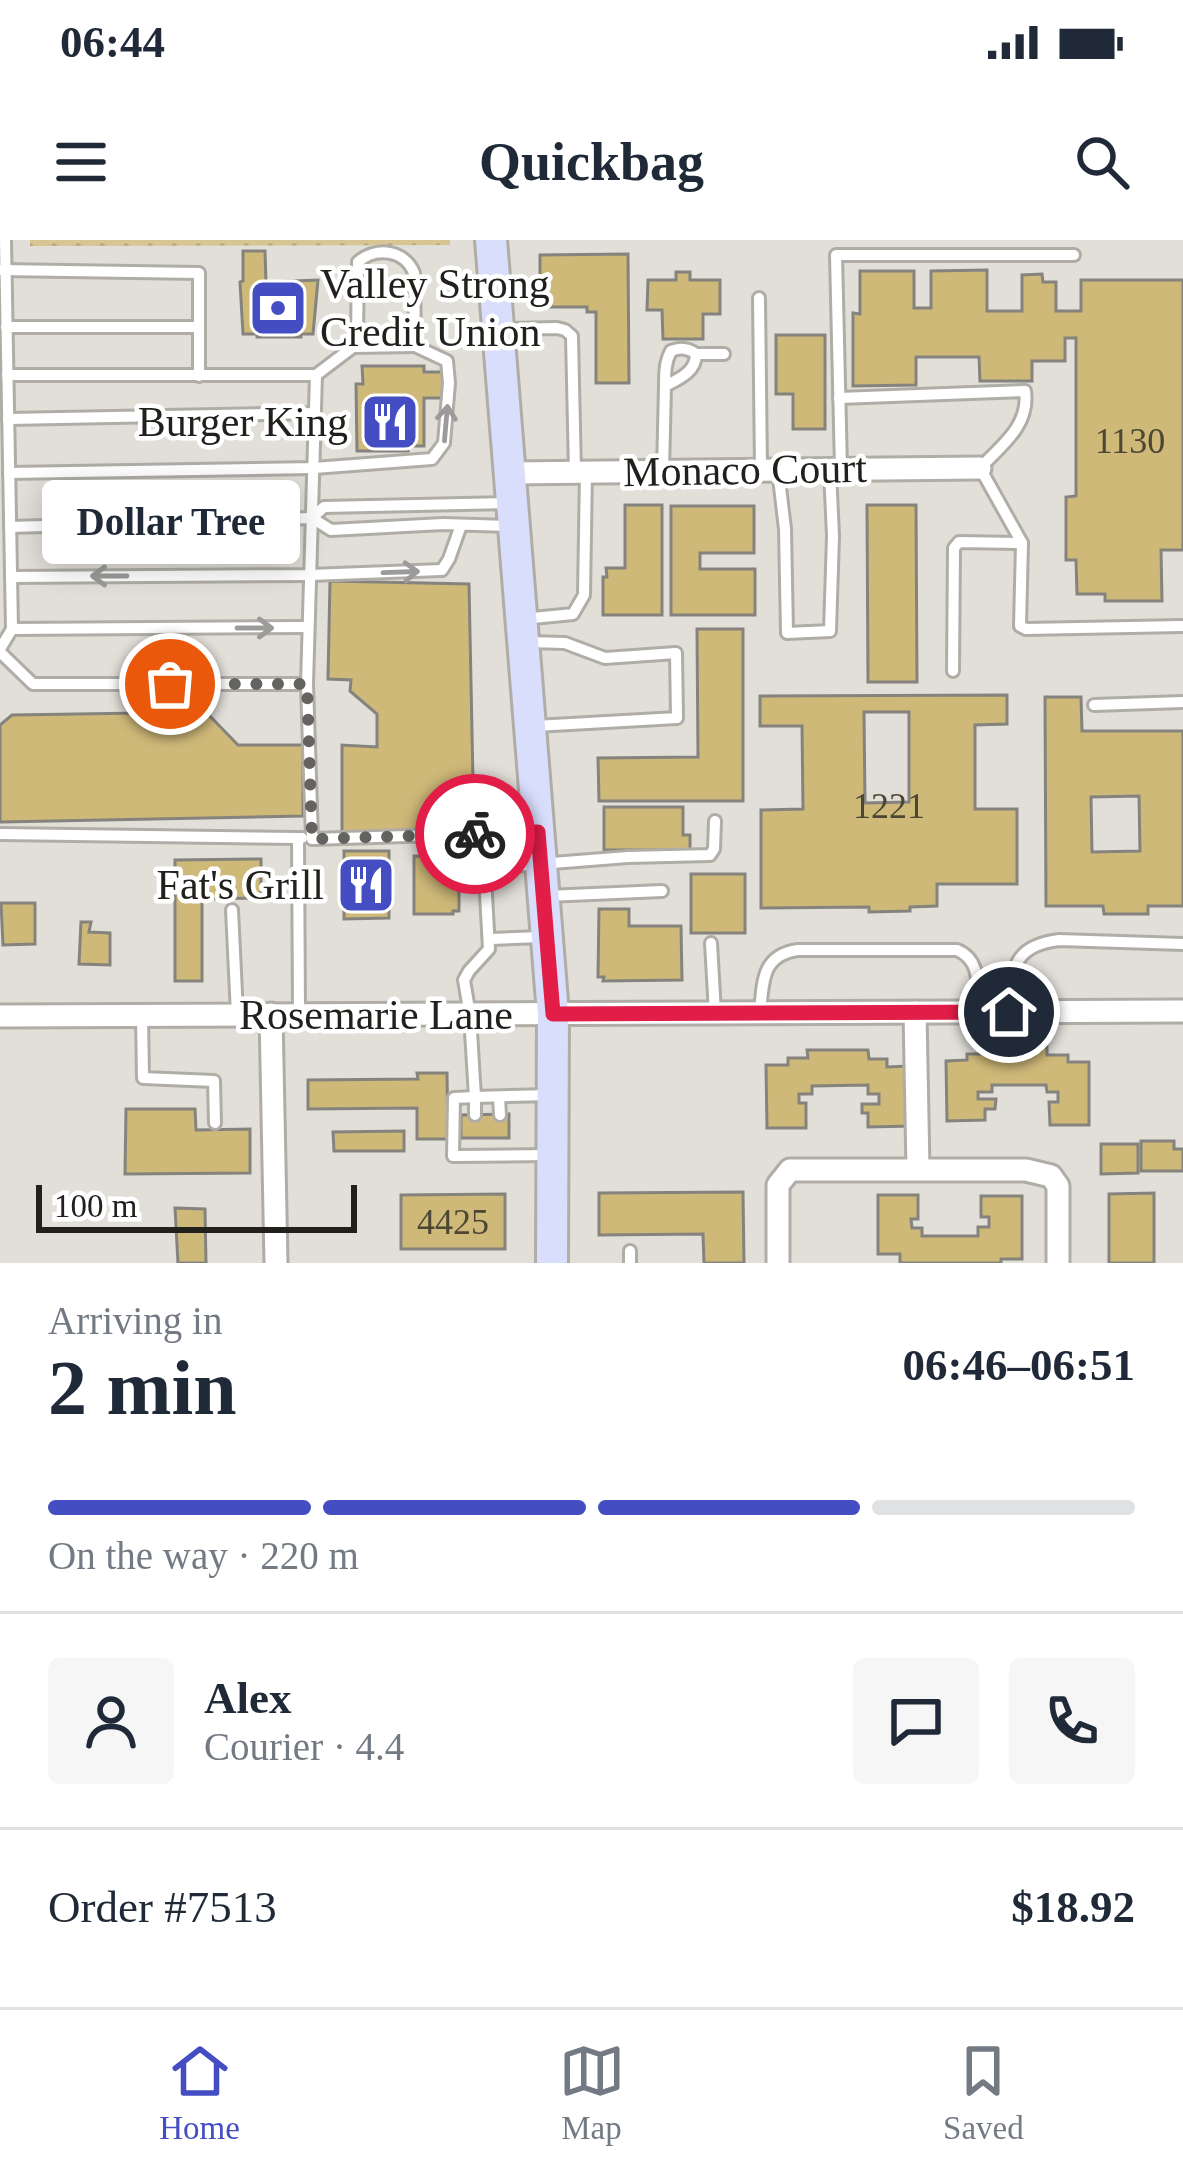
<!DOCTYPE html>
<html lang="en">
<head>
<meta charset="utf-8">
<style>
  body { margin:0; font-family:"Times New Roman",serif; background:#f6f6f7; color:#1f2937; height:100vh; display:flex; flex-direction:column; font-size:45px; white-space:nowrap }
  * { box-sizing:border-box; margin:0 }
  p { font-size:39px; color:#747a83 }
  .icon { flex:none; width:66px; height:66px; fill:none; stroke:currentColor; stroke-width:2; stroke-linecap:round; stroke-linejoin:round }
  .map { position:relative; height:1023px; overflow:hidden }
  .drawer { display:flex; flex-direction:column; background:#fff; flex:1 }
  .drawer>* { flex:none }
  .scale { position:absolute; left:36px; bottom:30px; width:321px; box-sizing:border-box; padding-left:12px; border:6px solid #21201d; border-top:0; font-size:33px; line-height:42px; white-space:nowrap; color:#21201d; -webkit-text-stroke:9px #fff; paint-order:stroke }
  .pin { position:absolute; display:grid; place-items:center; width:102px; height:102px; color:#fff; margin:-51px; border:6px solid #fff; border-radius:50%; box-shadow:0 3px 12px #0007 }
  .courier { position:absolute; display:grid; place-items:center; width:120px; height:120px; margin:-60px; border:9px solid #e11d48; border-radius:50%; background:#fff; color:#222; box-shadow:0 3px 15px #0007 }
  .bubble { position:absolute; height:84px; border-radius:12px; background:#fff; box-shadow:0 6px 30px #0003; font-size:39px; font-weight:600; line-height:84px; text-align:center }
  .head em { font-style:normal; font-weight:600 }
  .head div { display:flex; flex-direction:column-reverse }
  .head { display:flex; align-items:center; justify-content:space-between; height:204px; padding:0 48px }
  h1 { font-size:78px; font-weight:600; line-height:90px }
  .bar { display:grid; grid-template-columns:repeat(4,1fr); gap:18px 12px; align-content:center; height:144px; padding:0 48px }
  .bar i { height:15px; border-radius:9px; background:#e0e1e3 }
  .bar .active { background:#444ec2 }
  .bar p { grid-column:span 4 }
  .line { display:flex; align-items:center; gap:30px; padding:0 48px; border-top:3px solid #e0e1e3 }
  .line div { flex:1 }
  .round { display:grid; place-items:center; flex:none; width:126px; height:126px; border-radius:12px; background:#f6f6f7 }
  .status { display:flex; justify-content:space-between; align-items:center; height:84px; padding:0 60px; background:#fff; direction:ltr }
  .status svg { height:33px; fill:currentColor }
  header { display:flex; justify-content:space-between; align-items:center; height:156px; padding:0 48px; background:#fff; font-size:54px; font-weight:600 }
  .menu { display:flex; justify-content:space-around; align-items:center; height:168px; border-top:3px solid #e0e1e3; background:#fff; font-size:33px; color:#747a83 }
  .menu a { display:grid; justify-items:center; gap:6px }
  .menu .active { color:#444ec2 }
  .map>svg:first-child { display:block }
</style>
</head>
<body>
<div class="status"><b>06:44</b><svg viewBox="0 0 49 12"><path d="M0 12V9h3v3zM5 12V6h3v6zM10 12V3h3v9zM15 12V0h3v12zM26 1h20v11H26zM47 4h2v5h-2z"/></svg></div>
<header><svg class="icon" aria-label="menu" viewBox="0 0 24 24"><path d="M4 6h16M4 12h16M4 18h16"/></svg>Quickbag<svg class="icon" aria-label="search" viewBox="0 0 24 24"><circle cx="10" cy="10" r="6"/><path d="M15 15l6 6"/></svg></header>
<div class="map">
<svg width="1183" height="1023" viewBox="0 0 1183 1023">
  <defs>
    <pattern id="park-dots" width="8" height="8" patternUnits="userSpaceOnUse" patternTransform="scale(3)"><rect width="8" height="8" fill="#d7c594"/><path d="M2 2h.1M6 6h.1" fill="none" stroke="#b8a97f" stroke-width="1.8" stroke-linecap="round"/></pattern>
  </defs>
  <rect width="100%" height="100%" fill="#e2dfd9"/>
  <polygon fill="url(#park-dots)" points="30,0 450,0 450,5 30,6"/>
  <g fill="#cfb979" stroke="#85837d" stroke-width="3" fill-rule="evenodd">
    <polygon points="243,11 265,11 266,42 318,40 313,94 301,94 301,97 257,97 257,94 243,94 240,42 243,41"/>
    <polygon points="628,14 629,143 596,143 596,72 587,72 587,67 540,67 540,15"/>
    <polygon points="987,30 987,71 1022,71 1022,35 1042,34 1043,42 1056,42 1056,71 1081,71 1081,40 1183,40 1183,310 1161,310 1162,361 1105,361 1105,354 1077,354 1076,320 1066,320 1066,257 1076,256 1076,98 1065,98 1065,121 1032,121 1032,141 980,141 979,117 916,117 916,145 853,146 853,73 860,74 860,31 914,31 914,68 931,68 931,31"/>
    <polygon points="676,32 690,32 690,40 720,40 720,74 703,74 703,99 663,99 662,70 647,70 648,40 676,40"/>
    <polygon points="776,95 825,95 825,189 793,189 793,154 776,154"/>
    <polygon points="362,126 424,126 424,132 446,132 446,158 424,158 424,206 407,206 408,211 357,211 356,144 363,144"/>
    <polygon points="625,265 662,265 662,375 603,375 603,337 607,337 606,328 625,328"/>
    <polygon points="867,265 916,265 917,442 868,442"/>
    <polygon points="671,266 754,266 754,313 700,313 700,329 755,329 755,375 671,375"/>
    <polygon points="330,341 469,344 474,591 342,594 342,505 377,507 377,474 350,451 351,440 328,439"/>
    <polygon points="697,389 743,389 743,561 599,561 598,518 698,517"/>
    <path d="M1007 455V484L975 485V569H1017V644H937V666L910 667V671L869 672V667L761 668V570L803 569 802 486H760V456ZM864 472H909V562L865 563Z"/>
    <path d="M1045 457H1081L1082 491H1183V666H1148V674H1104L1103 666H1046ZM1139 556 1140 611 1092 612 1091 557Z"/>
    <polygon points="206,472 238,505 303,505 303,576 0,582 0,485 12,475"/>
    <polygon points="604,567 683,567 683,595 690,595 690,610 604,610"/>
    <polygon points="344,611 389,611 389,678 344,679"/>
    <polygon points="414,616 459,618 459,671 453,671 453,674 414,674"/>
    <polygon points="261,619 261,658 202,659 202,741 175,741 175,620"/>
    <rect x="691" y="634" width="54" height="59"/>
    <polygon points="1,663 35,663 35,704 3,705"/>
    <polygon points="599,669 629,669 629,686 681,686 682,740 603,741 604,737 598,737"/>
    <polygon points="81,682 91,682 89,692 110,693 110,725 79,724"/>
    <polygon points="987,807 1047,807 1047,815 1068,815 1068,822 1089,822 1089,885 1050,885 1049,862 1058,862 1058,852 1047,852 1046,845 992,845 992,852 978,852 978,859 996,859 995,869 985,869 985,880 947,881 946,821 967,820 967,814 988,814"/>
    <polygon points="807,810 868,810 869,819 887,819 887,827 909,826 912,886 868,887 868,873 862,873 862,864 879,864 879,854 868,854 868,845 812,846 812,854 799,854 799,863 806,863 806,888 767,888 766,825 788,825 788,818 808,818"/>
    <polygon points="417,833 447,833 448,899 417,899 417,868 308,869 308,840 418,839"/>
    <polygon points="126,869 195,869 196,890 250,889 250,933 125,934"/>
    <polygon points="509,874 509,898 461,898 461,875"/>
    <polygon points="404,891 404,911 334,911 333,892"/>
    <polygon points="1141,901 1174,901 1174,909 1183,909 1183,931 1141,931"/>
    <polygon points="1101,904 1138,904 1138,933 1101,934"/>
    <polygon points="743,952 744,1023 704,1023 703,994 599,995 599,953"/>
    <polygon points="1154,953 1154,1023 1109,1023 1109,954"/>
    <polygon points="505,954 505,1009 401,1009 401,955"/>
    <polygon points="878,955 918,955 918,979 911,979 912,988 922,988 922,996 978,996 978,987 989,987 989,977 981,977 981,956 1022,956 1022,1019 1001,1019 1001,1023 900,1023 900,1014 878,1014"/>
    <polygon points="175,968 205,969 206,1023 178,1023"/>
  </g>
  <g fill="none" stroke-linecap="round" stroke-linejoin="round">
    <defs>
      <g id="service">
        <polyline points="0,30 199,33 199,136"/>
        <polyline points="759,58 761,230"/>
        <polyline points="6,87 199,87"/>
        <polyline points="502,89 557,88 565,90 572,96 575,232"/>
        <polyline points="696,114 724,114"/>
        <path d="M316 135 353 107 357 97 358 22C376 6 405 10 414 33L415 106 353 107"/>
        <path d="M839 158 1025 151C1030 185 1002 205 980 228L1022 303 1020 386 1026 389 1182 386"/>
        <polyline points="8,179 315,173"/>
        <polyline points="841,229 836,15 1074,15"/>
        <polyline points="778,230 785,289 787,393 830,391 833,296 830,230"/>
        <path d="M663 231 665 146C665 133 665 122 671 111 681 107 688 108 696 114 696 132 679 139 665 146"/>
        <polyline points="9,233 314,228 432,219 444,203 449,143 447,121 415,106"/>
        <polyline points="312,278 324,267 509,263"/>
        <polyline points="10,287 312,278 331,290 443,284 511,286"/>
        <polyline points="11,337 310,335 442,330 449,319 461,285"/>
        <polyline points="523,379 573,374 584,355 586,232"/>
        <polyline points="12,389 308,387"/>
        <polyline points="527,402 565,403 605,418 676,413 677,478 535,486"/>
        <polyline points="0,409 12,389 5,0"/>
        <polyline points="0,412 33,444 307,444 316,135 7,135"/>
        <polyline points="953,431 954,308 959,302 1022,303"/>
        <polyline points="307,444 312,599 537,592"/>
        <polyline points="1094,465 1183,462"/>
        <polyline points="0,594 298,598"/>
        <polyline points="547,656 662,651"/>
        <polyline points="232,670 237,774"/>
        <polyline points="490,699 541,697"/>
        <polyline points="711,703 715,773"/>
        <path d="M1008 772C1013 730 1011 706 1059 700L1183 704"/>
        <polyline points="299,773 298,598 302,598"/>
        <path d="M760 773C763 743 761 715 798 710H957C982 720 977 748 979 772"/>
        <polyline points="142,775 143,838 214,841 215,883"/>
        <polyline points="550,855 475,857 470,775 464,740 469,731 489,709 485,637 489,628 628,617 710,615 714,609 715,581"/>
        <polyline points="499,857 500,875"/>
        <polyline points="475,875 475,857 454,858 453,916 549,915"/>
        <polyline points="630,1023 630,1011"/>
      </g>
      <g id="minor">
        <polyline points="510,233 980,228"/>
        <polyline points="915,772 918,929"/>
        <polyline points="271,774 276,1023"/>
        <polyline points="0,776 1183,771"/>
        <polyline points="778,1023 778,945 790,930 1026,930 1051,936 1058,946 1058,1023"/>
      </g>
      <polyline id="secondary" points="491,0 553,774 552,1023"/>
    </defs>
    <use href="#service" stroke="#b0ada7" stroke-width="16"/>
    <use href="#minor" stroke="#b0ada7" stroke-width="27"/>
    <use href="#secondary" stroke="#b0ada7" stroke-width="36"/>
    <use href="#service" stroke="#fff" stroke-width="10"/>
    <use href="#minor" stroke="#fff" stroke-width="21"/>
    <use href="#secondary" stroke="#d8defb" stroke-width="30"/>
  </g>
  <defs><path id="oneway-shaft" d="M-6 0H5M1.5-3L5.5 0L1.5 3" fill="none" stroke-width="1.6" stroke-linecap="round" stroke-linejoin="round" transform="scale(3)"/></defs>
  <g stroke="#9b9b99">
    <use href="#oneway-shaft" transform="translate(446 183) rotate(-85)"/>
    <use href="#oneway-shaft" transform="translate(401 332) rotate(-2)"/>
    <use href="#oneway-shaft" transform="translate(109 336) rotate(180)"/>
    <use href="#oneway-shaft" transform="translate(255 388)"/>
  </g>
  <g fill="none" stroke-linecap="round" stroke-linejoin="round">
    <polyline stroke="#65635f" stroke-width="12" stroke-dasharray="0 21.6" points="170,444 307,444 312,599 475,594"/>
    <polyline stroke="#e11d48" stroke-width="15" points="475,594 538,592 553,774 1009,772"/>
  </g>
  <defs>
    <symbol id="bank-square" viewBox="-11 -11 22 22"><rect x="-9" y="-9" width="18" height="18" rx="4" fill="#444ec2" stroke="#fff"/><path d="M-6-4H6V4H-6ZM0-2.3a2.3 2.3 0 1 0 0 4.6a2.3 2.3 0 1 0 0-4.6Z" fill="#fff"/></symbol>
    <symbol id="restaurant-square" viewBox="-11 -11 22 22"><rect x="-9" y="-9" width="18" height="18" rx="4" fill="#444ec2" stroke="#fff"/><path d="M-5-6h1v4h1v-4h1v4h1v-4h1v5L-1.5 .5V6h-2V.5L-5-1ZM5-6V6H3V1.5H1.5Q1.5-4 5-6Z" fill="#fff"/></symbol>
  </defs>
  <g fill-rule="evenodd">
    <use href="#bank-square" x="245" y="35" width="66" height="66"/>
    <use href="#restaurant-square" x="357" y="149" width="66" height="66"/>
    <use href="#restaurant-square" x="333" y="612" width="66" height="66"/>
  </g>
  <g text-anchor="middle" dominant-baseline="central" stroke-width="9" stroke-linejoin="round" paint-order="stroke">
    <g font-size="36" fill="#4c4634">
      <text x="1130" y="201">1130</text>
      <text x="889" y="566">1221</text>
      <text x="453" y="982">4425</text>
    </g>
    <g font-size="42" fill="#21201d" stroke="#fff" text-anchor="end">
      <text x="320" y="44" text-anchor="start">Valley Strong<tspan x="320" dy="48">Credit Union</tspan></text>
      <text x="348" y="182">Burger King</text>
      <text x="324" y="645">Fat's Grill</text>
    </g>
    <g font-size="42" fill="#21201d" stroke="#fff">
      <text transform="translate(745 230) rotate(-1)">Monaco Court</text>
      <text x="376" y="775">Rosemarie Lane</text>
    </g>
  </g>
</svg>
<div class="scale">100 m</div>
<div class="pin" style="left:170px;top:444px;background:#ea580c"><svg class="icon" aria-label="bag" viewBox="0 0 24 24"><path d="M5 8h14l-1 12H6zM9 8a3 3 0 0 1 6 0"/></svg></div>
<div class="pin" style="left:1009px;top:772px;background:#1f2937"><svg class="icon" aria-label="home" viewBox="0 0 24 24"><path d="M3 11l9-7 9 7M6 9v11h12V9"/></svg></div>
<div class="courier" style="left:475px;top:594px"><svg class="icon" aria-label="bike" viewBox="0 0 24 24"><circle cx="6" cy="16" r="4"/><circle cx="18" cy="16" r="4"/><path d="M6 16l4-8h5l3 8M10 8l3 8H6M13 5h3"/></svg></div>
<div class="bubble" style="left:42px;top:240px;width:258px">Dollar Tree</div>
</div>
<section class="drawer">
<div class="head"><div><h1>2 min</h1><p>Arriving in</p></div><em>06:46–06:51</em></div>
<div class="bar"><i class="active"></i><i class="active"></i><i class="active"></i><i></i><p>On the way · 220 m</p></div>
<div class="line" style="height:216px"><a class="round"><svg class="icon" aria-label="person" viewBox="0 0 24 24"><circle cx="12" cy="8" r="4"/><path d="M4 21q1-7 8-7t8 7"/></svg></a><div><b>Alex</b><p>Courier · 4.4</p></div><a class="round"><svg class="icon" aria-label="chat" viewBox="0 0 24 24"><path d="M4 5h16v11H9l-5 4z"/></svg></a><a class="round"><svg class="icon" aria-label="phone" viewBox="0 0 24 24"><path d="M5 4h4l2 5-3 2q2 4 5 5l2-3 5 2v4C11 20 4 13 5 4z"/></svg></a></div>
<div class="line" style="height:156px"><div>Order #7513</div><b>$18.92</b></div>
</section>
<nav class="menu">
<a class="active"><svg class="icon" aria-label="home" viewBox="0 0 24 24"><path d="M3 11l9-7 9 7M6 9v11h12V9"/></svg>Home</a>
<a><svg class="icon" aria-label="map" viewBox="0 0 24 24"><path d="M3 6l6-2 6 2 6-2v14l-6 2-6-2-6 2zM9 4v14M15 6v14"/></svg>Map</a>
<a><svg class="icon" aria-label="saved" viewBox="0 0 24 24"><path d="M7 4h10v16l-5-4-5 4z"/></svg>Saved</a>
</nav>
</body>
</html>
